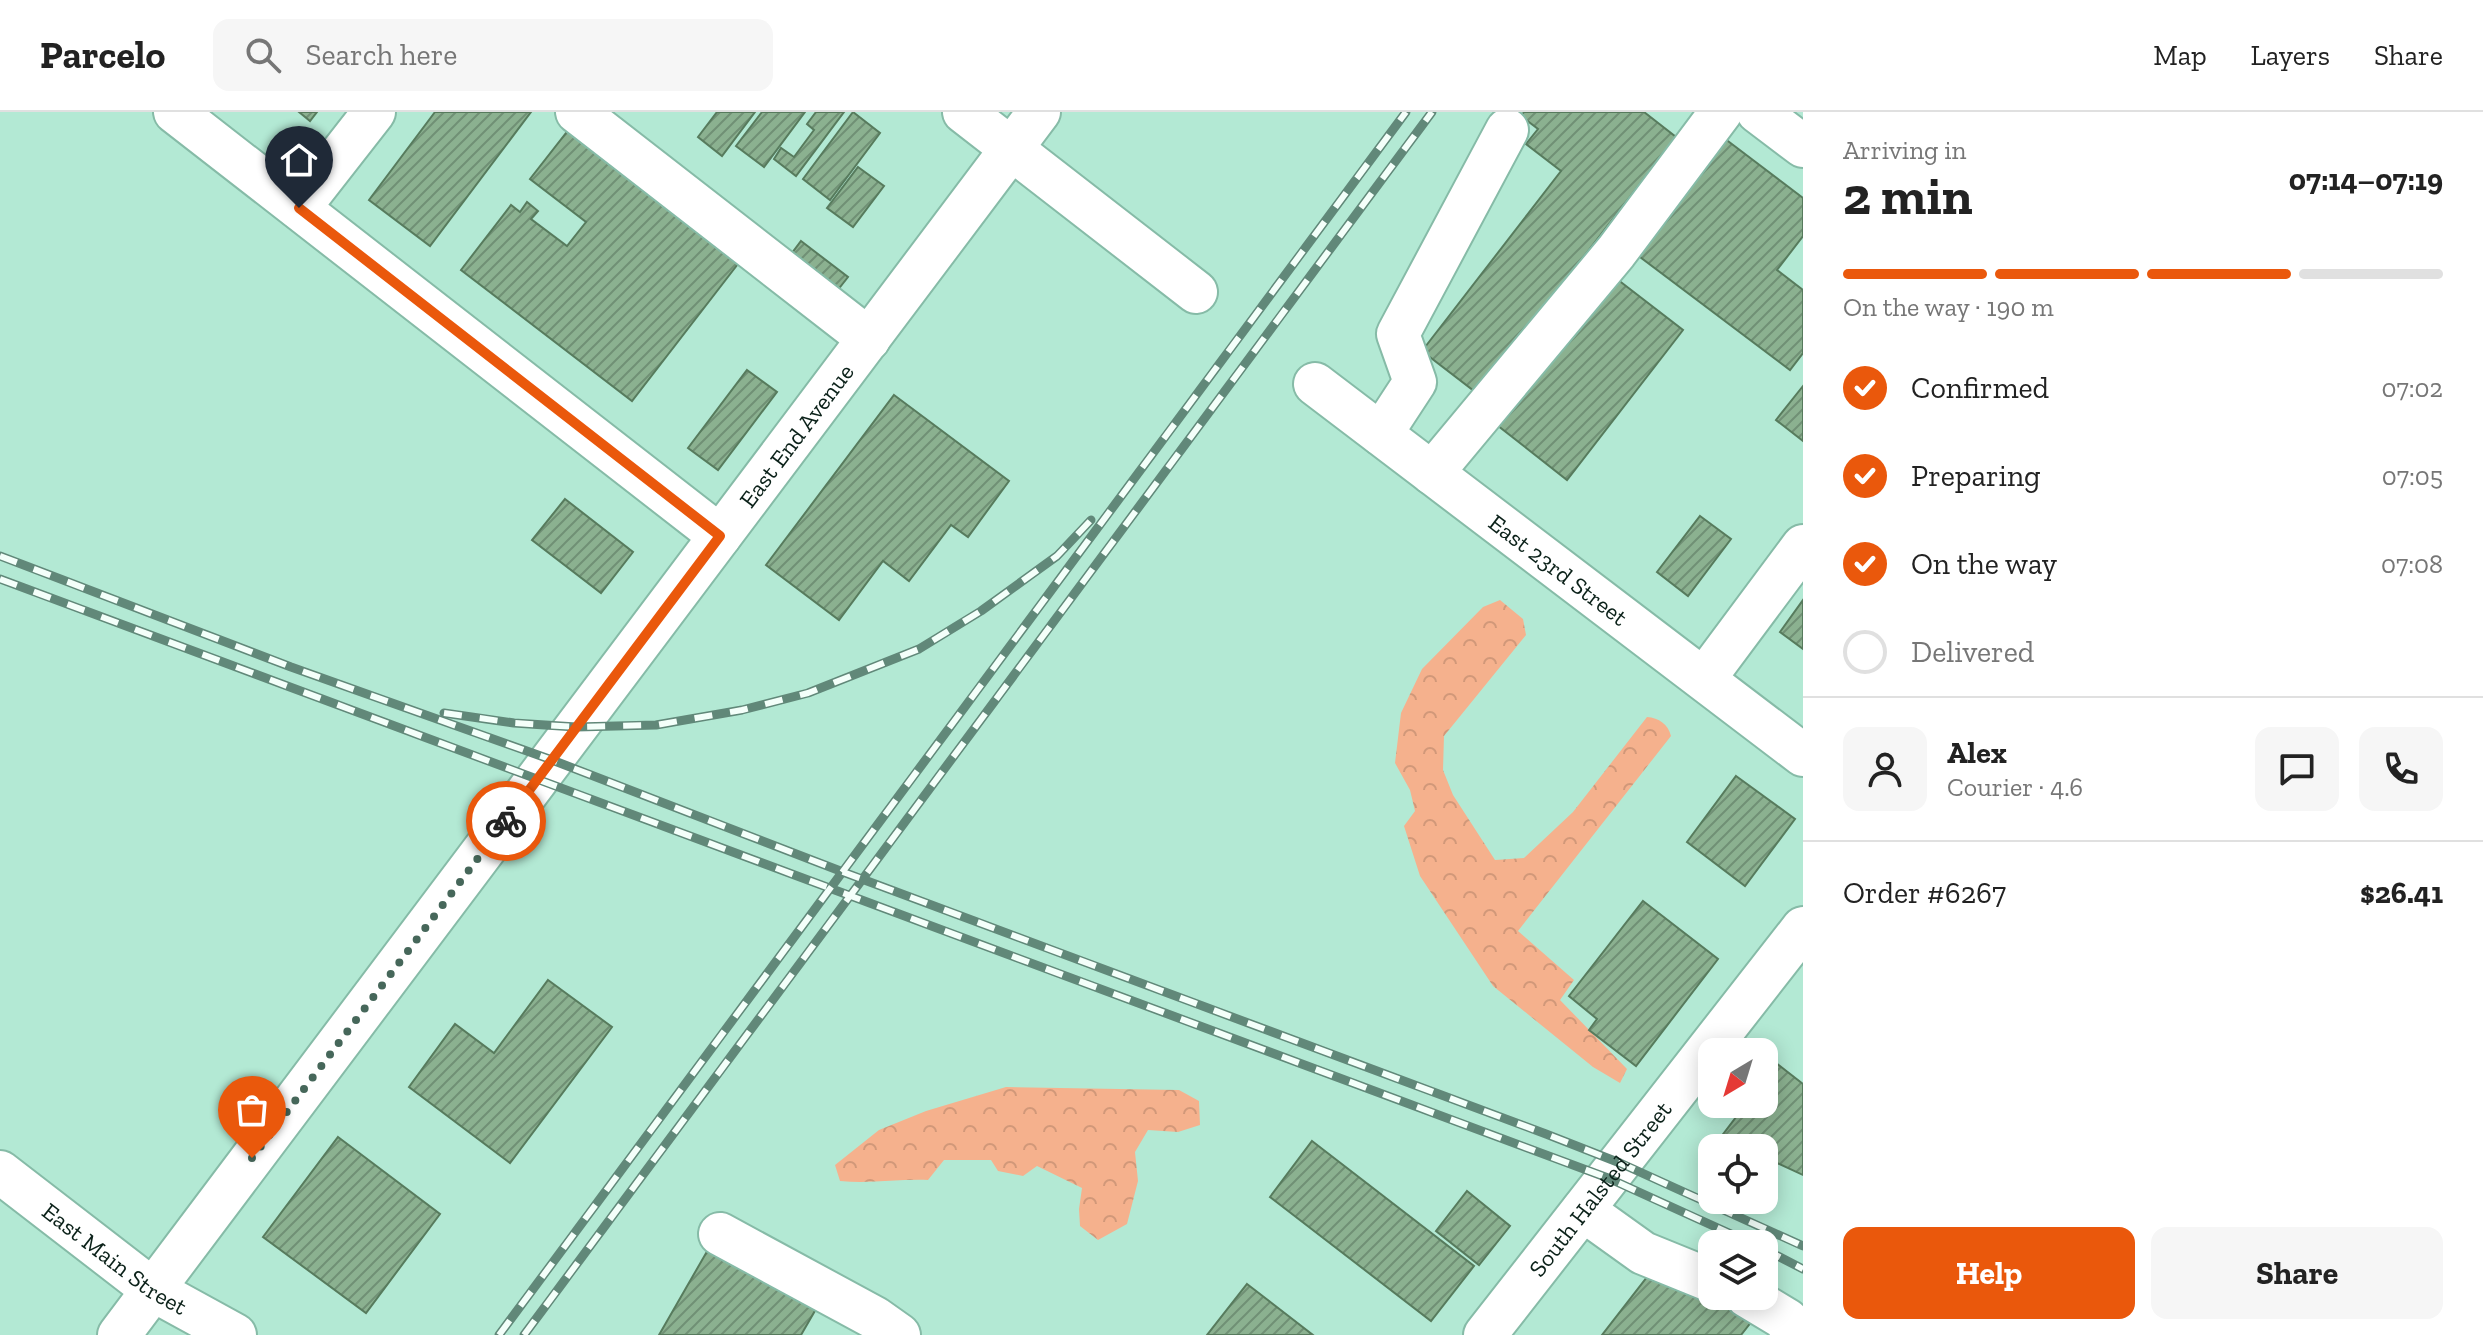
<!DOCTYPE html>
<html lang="en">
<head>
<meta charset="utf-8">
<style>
  body { margin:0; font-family:"Zilla Slab",serif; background:#f6f6f6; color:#222; height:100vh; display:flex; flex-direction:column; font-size:30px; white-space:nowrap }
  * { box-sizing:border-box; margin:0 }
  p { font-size:26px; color:#767676 }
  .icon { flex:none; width:44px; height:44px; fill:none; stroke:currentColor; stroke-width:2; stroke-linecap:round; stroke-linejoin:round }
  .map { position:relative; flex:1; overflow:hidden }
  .details { display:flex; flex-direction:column; background:#fff; width:680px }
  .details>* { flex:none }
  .needle { width:52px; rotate:218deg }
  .tools { position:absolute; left:1698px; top:926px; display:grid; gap:16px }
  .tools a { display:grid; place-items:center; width:80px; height:80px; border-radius:16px; background:#fff; box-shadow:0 4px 20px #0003; font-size:40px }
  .pin { position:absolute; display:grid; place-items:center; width:68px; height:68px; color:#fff; margin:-82px -34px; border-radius:50% 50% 50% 0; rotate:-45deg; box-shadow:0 0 8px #0007 }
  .pin .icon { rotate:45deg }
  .courier { position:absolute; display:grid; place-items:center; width:80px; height:80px; margin:-40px; border:6px solid #ea580c; border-radius:50%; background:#fff; color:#222; box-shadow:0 2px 10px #0007 }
  .head em { font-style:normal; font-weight:700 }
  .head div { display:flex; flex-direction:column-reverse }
  .head { display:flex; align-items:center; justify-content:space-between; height:136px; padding:0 40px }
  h1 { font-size:52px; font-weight:700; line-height:60px }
  .bar { display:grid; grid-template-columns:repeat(4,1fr); gap:12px 8px; align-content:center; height:96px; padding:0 40px }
  .bar i { height:10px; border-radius:6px; background:#e0e0e0 }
  .bar .current { background:#ea580c }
  .bar p { grid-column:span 4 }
  .line { display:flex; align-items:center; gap:20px; padding:0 40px; border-top:2px solid #e0e0e0 }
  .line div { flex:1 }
  .round { display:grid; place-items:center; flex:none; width:84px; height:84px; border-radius:16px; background:#f6f6f6 }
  ol { padding:0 40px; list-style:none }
  li { display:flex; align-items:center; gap:24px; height:88px }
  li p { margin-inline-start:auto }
  li .icon { padding:8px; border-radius:50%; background:#ea580c; color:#fff; stroke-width:4 }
  li:last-child { color:#767676 }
  li i { width:44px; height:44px; border:4px solid #e0e0e0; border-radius:50% }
  .cta { display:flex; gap:16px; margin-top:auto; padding:16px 40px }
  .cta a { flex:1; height:92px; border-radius:16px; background:#ea580c; color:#fff; font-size:32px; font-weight:700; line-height:92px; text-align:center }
  .cta a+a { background:#f6f6f6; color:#222 }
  header { display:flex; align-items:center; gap:48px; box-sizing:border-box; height:112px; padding:0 40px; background:#fff; border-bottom:2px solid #e0e0e0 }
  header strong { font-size:38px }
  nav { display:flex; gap:44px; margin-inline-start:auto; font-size:28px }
  .search { width:560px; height:72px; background:#f6f6f6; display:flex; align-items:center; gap:20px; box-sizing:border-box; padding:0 28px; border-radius:16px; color:#767676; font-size:30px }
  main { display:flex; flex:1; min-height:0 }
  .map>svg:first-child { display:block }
</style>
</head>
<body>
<header>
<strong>Parcelo</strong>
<div class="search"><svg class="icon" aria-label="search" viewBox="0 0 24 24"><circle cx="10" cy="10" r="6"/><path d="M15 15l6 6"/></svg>Search here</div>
<nav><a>Map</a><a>Layers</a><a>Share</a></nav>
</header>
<main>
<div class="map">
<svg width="1803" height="1223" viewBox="0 0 1803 1223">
  <defs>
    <pattern id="forest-crowns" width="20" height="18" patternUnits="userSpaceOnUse" patternTransform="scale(2)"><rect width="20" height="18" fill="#f5b18d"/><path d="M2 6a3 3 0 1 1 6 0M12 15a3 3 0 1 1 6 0" fill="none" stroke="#d19879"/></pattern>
    <pattern id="building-hatch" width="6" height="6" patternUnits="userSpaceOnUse" patternTransform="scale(2)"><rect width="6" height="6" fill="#8bb190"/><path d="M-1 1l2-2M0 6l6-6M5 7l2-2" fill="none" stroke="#709075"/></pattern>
  </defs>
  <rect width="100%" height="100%" fill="#b3e9d4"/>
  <g fill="url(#forest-crowns)">
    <path d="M1500 488 1523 507 1526 523 1444 624 1443 658 1453 683 1495 748 1524 746 1573 700 1647 605C1659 606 1668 612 1671 624L1518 819 1574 868 1560 888 1627 957 1620 971 1593 955 1493 874 1420 764 1404 714 1415 699 1410 678 1395 651 1401 601 1422 557 1483 495Z"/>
    <path d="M1006 975 1179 978 1199 989 1200 1013 1178 1020 1148 1018 1135 1040 1138 1069 1127 1112 1098 1128 1080 1114 1079 1097 1082 1076 1037 1054 1023 1064 998 1059 991 1048H944L928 1068C898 1067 869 1072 840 1069L835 1053 879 1018 926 999Z"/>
  </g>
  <g fill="url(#building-hatch)" stroke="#577b5d" stroke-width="2">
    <polygon points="299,0 317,0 310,9"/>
    <polygon points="435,0 531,0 430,134 369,88"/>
    <polygon points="717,0 755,0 722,44 698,25"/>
    <polygon points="762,0 805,0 764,55 736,34"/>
    <polygon points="816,0 844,0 796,64 774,47 781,36 794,45 814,18 807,12"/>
    <polygon points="853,0 880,21 830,88 803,67"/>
    <polygon points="1524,0 1644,0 1676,25 1478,282 1422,239 1561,59 1526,32 1538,17 1521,4"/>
    <polygon points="570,16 741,148 632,289 461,158 511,93 520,100 527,90 538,99 531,107 567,134 586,110 530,67"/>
    <polygon points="1716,20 1803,86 1803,124 1777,158 1803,178 1803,241 1790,258 1628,136"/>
    <polygon points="858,55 884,74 853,115 827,96"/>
    <polygon points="801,129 848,165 829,189 783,153"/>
    <polygon points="1613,164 1683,218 1567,368 1497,313"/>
    <polygon points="747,258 777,280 718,358 688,336"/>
    <polygon points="1803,274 1803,329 1776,308"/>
    <polygon points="894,283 1009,369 968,425 951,413 909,469 883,449 839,508 766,453"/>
    <polygon points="565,387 633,440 601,481 532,428"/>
    <polygon points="1700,404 1731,427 1688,484 1657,460"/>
    <polygon points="1803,488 1803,537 1780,520"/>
    <polygon points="1736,664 1795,707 1745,774 1687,730"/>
    <polygon points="1643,789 1718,847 1636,954 1589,918 1597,907 1569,884"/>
    <polygon points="548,868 612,915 510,1051 409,975 455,912 494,941"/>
    <polygon points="1776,951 1803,972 1803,1063 1764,1045 1764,1036 1744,1036 1721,1025 1746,992 1764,992 1764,968"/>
    <polygon points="338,1025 440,1102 366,1201 263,1125"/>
    <polygon points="1312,1029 1474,1154 1431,1209 1270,1085"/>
    <polygon points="1467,1079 1510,1114 1479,1153 1436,1119"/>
    <polygon points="713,1129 820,1190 801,1223 659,1223"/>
    <polygon points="1654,1156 1755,1205 1741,1223 1602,1223"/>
    <polygon points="1247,1172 1313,1223 1207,1223"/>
  </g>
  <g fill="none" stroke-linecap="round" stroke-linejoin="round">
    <defs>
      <g id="minor">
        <polyline points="175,0 720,424"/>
        <polyline points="577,0 869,227"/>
        <polyline points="964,0 1196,180"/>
        <polyline points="1758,0 1803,34"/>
        <polyline points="299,96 374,0"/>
        <path id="s1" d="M1315 272 1803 643"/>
        <polyline points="1381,322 1415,270 1398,222 1507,18"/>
        <polyline points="1432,361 1616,140 1721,0"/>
        <polyline points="1704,567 1803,434"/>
        <path id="s2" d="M0 1060 153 1178 235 1223"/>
        <polyline points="1583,1098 1643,1141 1712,1169"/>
        <polyline points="720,1122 875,1206 899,1223"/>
        <polyline points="1747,1184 1787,1208 1792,1223"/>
        <path id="s3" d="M119 1223 1039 0"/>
        <path id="s4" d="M1485 1223 1803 816"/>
      </g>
    </defs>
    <use href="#minor" stroke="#86bba7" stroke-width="46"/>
    <use href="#minor" stroke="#fff" stroke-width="42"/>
    <defs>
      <g id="rail">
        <polyline points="0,444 291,555 552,648 843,760 1546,1022 1620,1051 1803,1134"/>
        <polyline points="0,467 1608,1066 1753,1132"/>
        <polyline points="444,601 514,611 576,615 656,613 742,598 808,581 919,537 981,499 1057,444 1091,408"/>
        <polyline points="1764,1137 1803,1157"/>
        <polyline points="499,1223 1406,0"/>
        <polyline points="524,1223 1432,0"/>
      </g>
    </defs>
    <use href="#rail" stroke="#618879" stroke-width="9"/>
    <use href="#rail" stroke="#f4fffa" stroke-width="6" stroke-dasharray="18" stroke-linecap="butt"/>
  </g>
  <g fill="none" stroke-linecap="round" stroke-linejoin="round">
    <polyline stroke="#46675a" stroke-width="8" stroke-dasharray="0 14.4" points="252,1046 506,709"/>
    <polyline stroke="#ea580c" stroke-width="10" points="299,96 720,424 506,709"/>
  </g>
  <g text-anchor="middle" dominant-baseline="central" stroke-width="7" stroke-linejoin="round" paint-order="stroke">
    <g font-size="24" fill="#0b2119" stroke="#f4fffa">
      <text stroke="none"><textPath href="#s3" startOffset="1126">East End Avenue</textPath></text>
      <text stroke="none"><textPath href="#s1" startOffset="306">East 23rd Street</textPath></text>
      <text stroke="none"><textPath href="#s4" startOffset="186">South Halsted Street</textPath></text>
      <text stroke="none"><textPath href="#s2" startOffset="144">East Main Street</textPath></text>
    </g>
  </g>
</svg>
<div class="tools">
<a><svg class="needle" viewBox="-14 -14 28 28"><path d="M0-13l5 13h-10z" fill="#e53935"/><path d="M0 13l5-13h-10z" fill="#767676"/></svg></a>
<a><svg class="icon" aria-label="locate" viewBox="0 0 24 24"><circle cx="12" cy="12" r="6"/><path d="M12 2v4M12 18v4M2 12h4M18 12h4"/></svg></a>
<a><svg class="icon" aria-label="layers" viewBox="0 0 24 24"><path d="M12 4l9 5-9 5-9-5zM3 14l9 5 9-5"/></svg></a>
</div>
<div class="pin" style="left:252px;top:1046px;background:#ea580c"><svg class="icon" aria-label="bag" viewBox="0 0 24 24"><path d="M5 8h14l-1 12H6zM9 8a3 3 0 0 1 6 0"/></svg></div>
<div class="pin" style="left:299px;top:96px;background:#1f2937"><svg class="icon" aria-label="home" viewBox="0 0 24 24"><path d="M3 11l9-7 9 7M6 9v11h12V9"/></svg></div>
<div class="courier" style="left:506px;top:709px"><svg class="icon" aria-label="bike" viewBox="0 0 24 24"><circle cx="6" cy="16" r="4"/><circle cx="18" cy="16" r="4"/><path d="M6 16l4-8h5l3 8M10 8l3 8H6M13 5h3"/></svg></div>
</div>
<section class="details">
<div class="head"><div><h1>2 min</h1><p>Arriving in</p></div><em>07:14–07:19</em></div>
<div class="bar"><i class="current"></i><i class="current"></i><i class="current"></i><i></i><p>On the way · 190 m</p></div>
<ol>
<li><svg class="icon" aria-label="check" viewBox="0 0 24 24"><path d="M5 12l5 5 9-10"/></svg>Confirmed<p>07:02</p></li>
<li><svg class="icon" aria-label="check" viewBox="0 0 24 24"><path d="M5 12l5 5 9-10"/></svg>Preparing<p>07:05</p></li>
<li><svg class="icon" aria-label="check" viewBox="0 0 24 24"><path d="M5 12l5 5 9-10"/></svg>On the way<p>07:08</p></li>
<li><i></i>Delivered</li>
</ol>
<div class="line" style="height:144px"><a class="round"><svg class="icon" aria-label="person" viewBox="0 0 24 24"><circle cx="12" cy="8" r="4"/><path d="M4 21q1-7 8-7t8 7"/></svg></a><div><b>Alex</b><p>Courier · 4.6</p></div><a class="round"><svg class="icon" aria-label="chat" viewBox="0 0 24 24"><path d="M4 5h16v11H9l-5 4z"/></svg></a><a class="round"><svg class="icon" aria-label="phone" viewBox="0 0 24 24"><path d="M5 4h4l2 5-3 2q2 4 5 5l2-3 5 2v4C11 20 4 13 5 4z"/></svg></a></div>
<div class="line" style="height:104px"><div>Order #6267</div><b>$26.41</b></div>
<div class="cta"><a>Help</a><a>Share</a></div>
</section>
</main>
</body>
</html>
